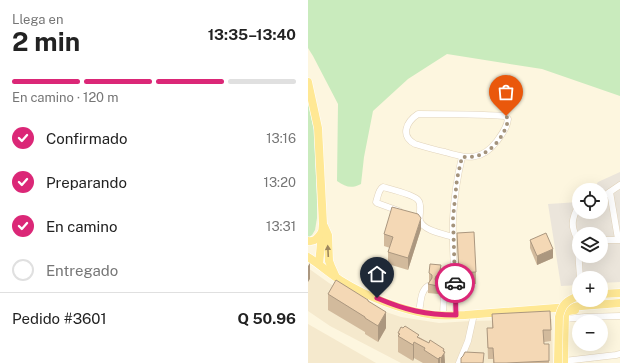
<!DOCTYPE html>
<html lang="es">
<head>
<meta charset="utf-8">
<style>
  body { margin:0; font-family:"Public Sans",sans-serif; background:#f2f2f2; color:#222; height:100vh; display:flex; flex-direction:column; font-size:15px; white-space:nowrap }
  * { box-sizing:border-box; margin:0 }
  p { font-size:13px; color:#767676 }
  .icon { flex:none; width:22px; height:22px; fill:none; stroke:currentColor; stroke-width:2; stroke-linecap:round; stroke-linejoin:round }
  .map { position:relative; flex:1; overflow:hidden }
  .details { display:flex; flex-direction:column; background:#fff; width:308px }
  .details>* { flex:none }
  .buttons { position:absolute; left:264px; top:183px; display:grid; gap:8px }
  .buttons a { display:grid; place-items:center; width:36px; height:36px; border-radius:50%; background:#fff; box-shadow:0 4px 16px #0002; font-size:20px }
  .pin { position:absolute; display:grid; place-items:center; width:34px; height:34px; color:#fff; margin:-41px -17px; border-radius:50% 50% 50% 0; rotate:-45deg; box-shadow:0 0 4px #0007 }
  .pin .icon { rotate:45deg }
  .courier { position:absolute; display:grid; place-items:center; width:40px; height:40px; margin:-20px; border:3px solid #db2777; border-radius:50%; background:#fff; color:#222; box-shadow:0 1px 5px #0007 }
  .summary em { font-style:normal; font-weight:700 }
  .summary div { display:flex; flex-direction:column-reverse }
  .summary { display:flex; align-items:center; justify-content:space-between; height:68px; padding:0 12px }
  h1 { font-size:26px; font-weight:700; line-height:30px }
  .bar { display:grid; grid-template-columns:repeat(4,1fr); gap:6px 4px; align-content:center; height:48px; padding:0 12px }
  .bar i { height:5px; border-radius:3px; background:#e0e0e0 }
  .bar .selected { background:#db2777 }
  .bar p { grid-column:span 4 }
  .line { display:flex; align-items:center; gap:10px; padding:0 12px; border-top:1px solid #e0e0e0 }
  .line div { flex:1 }
  ol { padding:0 12px; list-style:none }
  li { display:flex; align-items:center; gap:12px; height:44px }
  li p { margin-inline-start:auto }
  li .icon { padding:4px; border-radius:50%; background:#db2777; color:#fff; stroke-width:4 }
  li:last-child { color:#767676 }
  li i { width:22px; height:22px; border:2px solid #e0e0e0; border-radius:50% }
  main { display:flex; flex:1; min-height:0 }
  .map>svg:first-child { display:block }
</style>
</head>
<body>
<main>
<section class="details">
<div class="summary"><div><h1>2 min</h1><p>Llega en</p></div><em>13:35–13:40</em></div>
<div class="bar"><i class="selected"></i><i class="selected"></i><i class="selected"></i><i></i><p>En camino · 120 m</p></div>
<ol>
<li><svg class="icon" aria-label="check" viewBox="0 0 24 24"><path d="M5 12l5 5 9-10"/></svg>Confirmado<p>13:16</p></li>
<li><svg class="icon" aria-label="check" viewBox="0 0 24 24"><path d="M5 12l5 5 9-10"/></svg>Preparando<p>13:20</p></li>
<li><svg class="icon" aria-label="check" viewBox="0 0 24 24"><path d="M5 12l5 5 9-10"/></svg>En camino<p>13:31</p></li>
<li><i></i>Entregado</li>
</ol>
<div class="line" style="height:52px"><div>Pedido #3601</div><b>Q 50.96</b></div>
</section>
<div class="map">
<svg width="312" height="363" viewBox="0 0 312 363">
  <rect width="100%" height="100%" fill="#fdf6df"/>
  <g fill="#f5e9cd">
    <polygon points="0,268 21,283 51,301 78,312 93,317 131,323 163,321 244,319 245,363 93,363 22,326 0,311"/>
    <polygon points="0,324 68,363 0,363"/>
  </g>
  <path fill="#ebe5db" fill-rule="evenodd" d="M312 172V282L293 283V278H271V285L253 286 240 204 271 202V212H293V190H285L290 182ZM271 234H293V256H271Z"/>
  <g fill="#c9ebbd">
    <path d="M0 0H312V96L234 69 139 54 100 79 65 111 56 157 53 184C43 189 38 187 29 181L30 104 5 56 0 48Z"/>
    <polygon points="0,103 6,130 9,202 9,218 7,230 4,235 1,237 0,237"/>
  </g>
  <g fill="none" stroke-linecap="round" stroke-linejoin="round">
    <defs>
      <g id="minor">
        <path d="M110 114C139 114 168 114 197 116L200 119C199 128 194 134 189 141 174 161 159 159 137 152 127 150 117 147 107 144 92 136 98 122 110 114Z"/>
        <polyline points="302,192 310,239"/>
        <polyline points="293,198 312,185"/>
        <path d="M271 209 268 211C262 224 265 230 271 243"/>
        <path d="M91 211 69 203 68 202C70 197 70 190 75 187 82 189 107 195 110 200 113 203 112 208 112 212 112 215 111 218 112 221 116 231 136 234 145 237"/>
        <polyline points="293,240 312,240"/>
        <polyline points="271,245 270,249 272,278"/>
        <polyline points="131,288 133,289 136,293 135,315"/>
        <path d="M111 312C113 303 112 291 120 286"/>
        <path d="M148 315C147 283 144 251 145 219 146 198 149 178 154 157"/>
        <polyline points="257,319 277,317 312,316"/>
        <polyline points="256,361 308,355 312,354"/>
        <polyline points="151,363 160,341 166,314"/>
      </g>
      <g id="major">
        <polyline points="0,82 10,128 15,224 11,264"/>
        <polyline points="16,226 20,235 21,261 23,266 27,275"/>
        <path d="M0 241C7 242 10 238 14 232"/>
        <path d="M0 257C11 264 21 273 32 280 59 297 95 311 126 315 136 316 147 315 157 315L312 303"/>
        <polyline points="293,294 312,293"/>
        <path d="M256 363 257 314C259 310 263 311 267 310"/>
      </g>
    </defs>
    <use href="#minor" stroke="#e1d3bb" stroke-width="7"/>
    <use href="#major" stroke="#fff" stroke-width="9"/>
    <use href="#minor" stroke="#fff" stroke-width="6"/>
    <use href="#major" stroke="#ffe894" stroke-width="8"/>
    <defs>
      <path id="major-bridge" d="M250 363 251 317C254 304 259 300 271 296"/>
    </defs>
    <use href="#major-bridge" stroke="#fff" stroke-width="9" stroke-linecap="butt"/>
    <use href="#major-bridge" stroke="#ffe894" stroke-width="8"/>
  </g>
  <g fill="#d2ba9c">
    <polygon points="113,229 100,270 80,264 80,252 82,248 76,246 76,234"/>
    <polygon points="149,233 168,272 168,284 151,285"/>
    <polygon points="222,240 245,258 229,265 222,248"/>
    <polygon points="121,273 133,274 131,284 130,284 130,294 120,293 120,284 121,282"/>
    <polygon points="20,294 60,301 78,328 70,342 57,334 57,332 20,310"/>
    <polygon points="184,314 243,330 243,341 236,342 236,344 241,344 241,363 185,363 185,359 180,359 179,328 184,328"/>
    <polygon points="90,333 111,337 136,352 137,363 115,363 106,358 105,361 90,352"/>
  </g>
  <g fill="#ab977f">
    <polygon points="113,218 113,229 100,270 100,258"/>
    <polygon points="245,249 245,258 229,265 229,256"/>
    <polygon points="2,263 2,279 0,282 0,266"/>
    <polygon points="133,265 133,274 131,284 130,284 130,294 130,286 128,284 127,279"/>
    <polygon points="78,312 78,328 70,342 70,326"/>
    <polygon points="106,342 106,358 105,361 105,345"/>
    <polygon points="136,349 137,363 133,363 133,358"/>
    <polygon points="132,357 132,363 130,363 130,359"/>
  </g>
  <g fill="#f4d8b5" stroke="#ab977f">
    <polygon points="84,207 110,214 113,218 100,258 80,252 85,237 76,234"/>
    <polygon points="166,232 168,272 151,273 149,233"/>
    <polygon points="238,233 245,249 229,256 222,240"/>
    <polygon points="122,264 133,265 131,275 128,276 127,279 128,282 130,284 130,286 120,284 124,278 124,275 121,273"/>
    <polygon points="28,280 60,300 60,301 78,312 70,326 57,318 57,317 20,294"/>
    <polygon points="242,311 243,330 235,330 236,344 241,344 241,361 198,363 186,363 185,348 180,348 179,328 185,328 184,314"/>
    <polygon points="97,326 111,335 109,337 121,343 122,340 136,349 135,351 137,352 133,358 132,357 130,359 116,350 117,348 106,342 105,345 90,336 92,334 90,333 93,327 95,328"/>
    <polygon points="157,352 176,353 175,363 153,363 153,358 155,356"/>
  </g>
  <defs><path id="oneway-solid" d="M-6-.8H1V-3.2L6.5 0L1 3.2V.8H-6Z"/></defs>
  <use fill="#9e875d" href="#oneway-solid" transform="translate(20 251) rotate(-93)"/>
  <g fill="none" stroke-linecap="round" stroke-linejoin="round">
    <path stroke="#a4937c" stroke-width="4" stroke-dasharray="0 7.2" d="M147 283 145 218 149 179 154 157C161 157 169 157 176 153 187 148 199 131 200 119L198 116"/>
    <path stroke="#db2777" stroke-width="5" d="M69 298C97 310 118 315 148 315L147 283"/>
  </g>
</svg>
<div class="buttons">
<a><svg class="icon" aria-label="locate" viewBox="0 0 24 24"><circle cx="12" cy="12" r="6"/><path d="M12 2v4M12 18v4M2 12h4M18 12h4"/></svg></a>
<a><svg class="icon" aria-label="layers" viewBox="0 0 24 24"><path d="M12 4l9 5-9 5-9-5zM3 14l9 5 9-5"/></svg></a>
<a>+</a>
<a>−</a>
</div>
<div class="pin" style="left:198px;top:116px;background:#ea580c"><svg class="icon" aria-label="bag" viewBox="0 0 24 24"><path d="M5 8h14l-1 12H6zM9 8a3 3 0 0 1 6 0"/></svg></div>
<div class="pin" style="left:69px;top:298px;background:#1f2937"><svg class="icon" aria-label="home" viewBox="0 0 24 24"><path d="M3 11l9-7 9 7M6 9v11h12V9"/></svg></div>
<div class="courier" style="left:147px;top:283px"><svg class="icon" aria-label="car" viewBox="0 0 24 24"><path d="M5 17H2v-5l4-1 3-4h7l3 4 3 1v5h-3M9 17h6M6 11h13"/><circle cx="7" cy="17" r="2"/><circle cx="17" cy="17" r="2"/></svg></div>
</div>
</main>
</body>
</html>
